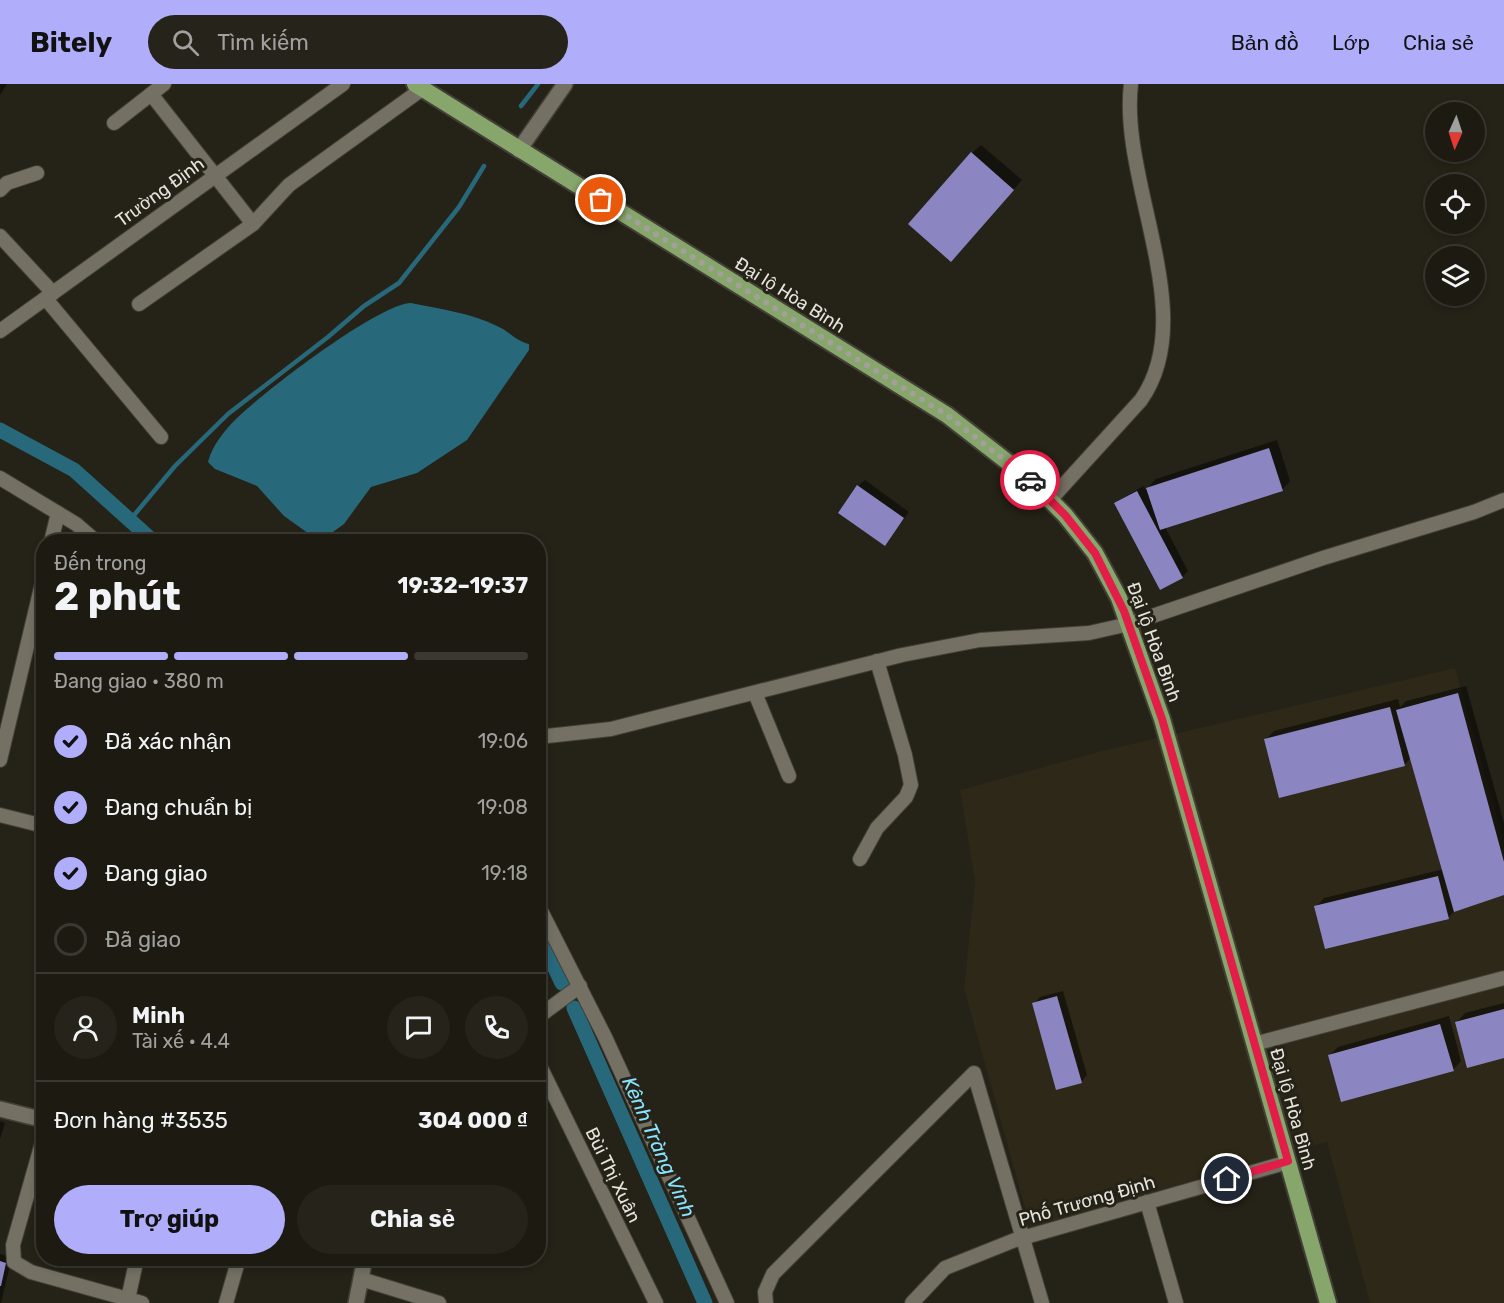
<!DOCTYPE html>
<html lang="vi">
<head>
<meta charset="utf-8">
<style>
  body { margin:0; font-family:Rubik,sans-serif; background:#25231a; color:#f1f3f6; height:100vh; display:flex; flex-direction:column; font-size:22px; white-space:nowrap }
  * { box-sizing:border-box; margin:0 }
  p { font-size:20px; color:#a0a19f }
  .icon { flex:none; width:33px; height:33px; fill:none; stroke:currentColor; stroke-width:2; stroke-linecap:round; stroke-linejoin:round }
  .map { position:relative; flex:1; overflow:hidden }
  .drawer { position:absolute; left:36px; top:450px; width:510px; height:732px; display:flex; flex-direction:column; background:#1c1a11; border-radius:24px; box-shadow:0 3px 9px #0003,0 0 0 2px #3a3831 }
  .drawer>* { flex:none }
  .needle { width:39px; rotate:183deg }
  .controls { position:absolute; left:1425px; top:18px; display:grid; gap:12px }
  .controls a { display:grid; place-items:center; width:60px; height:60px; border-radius:50%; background:#1c1a11; box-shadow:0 3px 9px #0003,0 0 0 2px #3a3831; font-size:30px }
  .pin { position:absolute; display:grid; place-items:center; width:51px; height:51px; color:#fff; margin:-26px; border:3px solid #fff; border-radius:50%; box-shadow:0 2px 6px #0007 }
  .courier { position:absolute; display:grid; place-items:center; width:60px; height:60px; margin:-30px; border:4px solid #e11d48; border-radius:50%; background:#fff; color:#222; box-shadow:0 2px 8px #0007 }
  .summary em { font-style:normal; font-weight:700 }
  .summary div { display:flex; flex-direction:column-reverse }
  .summary { display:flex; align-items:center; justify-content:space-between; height:102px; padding:0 18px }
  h1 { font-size:39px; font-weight:700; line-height:45px }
  .bar { display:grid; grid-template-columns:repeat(4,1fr); gap:9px 6px; align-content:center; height:72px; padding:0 18px }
  .bar i { height:8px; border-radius:4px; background:#3a3831 }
  .bar .on { background:#b0adfa }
  .bar p { grid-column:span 4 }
  .line { display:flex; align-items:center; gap:15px; padding:0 18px; border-top:2px solid #3a3831 }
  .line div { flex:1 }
  .round { display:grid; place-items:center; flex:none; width:63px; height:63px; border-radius:32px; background:#25231a }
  ol { padding:0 18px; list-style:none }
  li { display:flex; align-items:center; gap:18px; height:66px }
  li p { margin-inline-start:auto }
  li .icon { padding:6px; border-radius:50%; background:#b0adfa; color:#111; stroke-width:4 }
  li:last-child { color:#a0a19f }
  li i { width:33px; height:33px; border:3px solid #3a3831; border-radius:50% }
  .primary-button { display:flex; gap:12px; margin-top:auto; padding:12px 18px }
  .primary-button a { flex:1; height:69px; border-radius:36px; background:#b0adfa; color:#111; font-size:24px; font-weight:700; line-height:69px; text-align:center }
  .primary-button a+a { background:#25231a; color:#f1f3f6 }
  header { display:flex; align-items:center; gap:36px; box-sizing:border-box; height:84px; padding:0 30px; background:#b0adfa; color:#111 }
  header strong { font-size:28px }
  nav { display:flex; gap:33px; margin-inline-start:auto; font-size:21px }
  .search { width:420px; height:54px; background:#25231a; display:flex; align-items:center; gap:15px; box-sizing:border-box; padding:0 21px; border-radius:33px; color:#a0a19f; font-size:22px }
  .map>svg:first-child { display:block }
</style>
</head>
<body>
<header>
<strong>Bitely</strong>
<div class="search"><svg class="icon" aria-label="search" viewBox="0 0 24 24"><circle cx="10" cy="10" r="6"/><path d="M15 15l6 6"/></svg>Tìm kiếm</div>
<nav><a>Bản đồ</a><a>Lớp</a><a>Chia sẻ</a></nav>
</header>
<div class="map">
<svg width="1504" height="1219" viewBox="0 0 1504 1219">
  <rect width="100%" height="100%" fill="#252217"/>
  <polygon fill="#2d2817" points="1455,584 1504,756 1504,1219 1370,1219 1327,1058 1031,1145 964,905 975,797 960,706 1102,667"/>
  <path fill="#27697b" d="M411 219C440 225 471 229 497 242 509 247 516 257 529 260V266L467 356 417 389 371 403 344 440 326 453 312 452 284 432 257 402 215 385 208 378C212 362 224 347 235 336 262 309 378 220 411 219Z"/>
  <g fill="#0007">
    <polygon points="0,0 7,0 0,11"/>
    <polygon points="981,61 1022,96 959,167 972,69"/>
    <polygon points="1277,356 1290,397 1282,406 1165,443 1188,487 1182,493 1116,419 1143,402 1146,406 1156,395"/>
    <polygon points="865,396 909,428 885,460 858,402"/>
    <polygon points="1466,602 1504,739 1504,810 1456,825 1448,834 1316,823 1324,814 1444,785 1411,674 1404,681 1265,656 1274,647 1398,615 1400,623 1406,617"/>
    <polygon points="1063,907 1087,991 1081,998 1034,920 1040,913"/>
    <polygon points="1504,919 1504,972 1457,938 1465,929"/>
    <polygon points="1449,932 1461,977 1453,986 1330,971 1338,963"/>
    <polygon points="0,1037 5,1039 0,1055"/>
    <polygon points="0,1170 12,1173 1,1219 0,1219"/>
  </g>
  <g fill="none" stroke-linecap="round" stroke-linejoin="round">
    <g stroke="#27697b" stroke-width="4.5">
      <polyline points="521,22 538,0"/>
      <polyline points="130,436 175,382 228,330 328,253 364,222 399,199 459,123 484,82"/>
    </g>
    <g stroke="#27697b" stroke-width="15">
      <polyline points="0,346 74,386 154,458"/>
      <polyline points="538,848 562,899"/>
      <polyline points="574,924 705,1219"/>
    </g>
  </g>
  <g fill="#8b86c2">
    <polygon points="971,68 1014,106 951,178 908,140"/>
    <polygon points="1269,364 1283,407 1160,446 1146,404"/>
    <polygon points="857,401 904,434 885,462 838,429"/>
    <polygon points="1137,407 1183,494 1160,506 1114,419"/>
    <polygon points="1458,609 1504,778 1504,811 1454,828 1396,626"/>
    <polygon points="1390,623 1405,682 1279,714 1264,655"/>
    <polygon points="1438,792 1449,835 1325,865 1314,822"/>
    <polygon points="1057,912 1082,999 1056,1006 1032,919"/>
    <polygon points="1504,925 1504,974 1467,984 1455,938"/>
    <polygon points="1440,940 1454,987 1341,1018 1328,971"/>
    <polygon points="0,1177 6,1179 1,1202 0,1202"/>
  </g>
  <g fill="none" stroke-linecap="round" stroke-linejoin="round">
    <defs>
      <g id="minor">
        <polyline points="151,10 253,140"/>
        <polyline points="114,39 164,0"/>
        <polyline points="0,106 7,99 37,89"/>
        <polyline points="0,152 53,209"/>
        <polyline points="46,215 161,353"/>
        <polyline points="139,220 253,140 289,101 422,5"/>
        <polyline points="0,247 343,0"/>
        <polyline points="0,394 76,440 97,458"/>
        <path d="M1050 416 1141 316C1201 231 1119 97 1131 0"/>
        <polyline points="51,458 58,429"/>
        <polyline points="755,609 789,692"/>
        <polyline points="538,653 611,645 902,571 980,556 1089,549 1129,540 1323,474 1474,428 1504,416"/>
        <polyline points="0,676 44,491"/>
        <polyline points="0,731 44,742"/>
        <polyline points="860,775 877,744 906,713 911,701 905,671 877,577"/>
        <polyline points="538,821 605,953 727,1219"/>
        <polyline points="538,933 580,902"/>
        <polyline points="1254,960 1504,894"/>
        <polyline points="538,978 656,1219"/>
        <polyline points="44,1052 13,1161 14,1178 31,1188 142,1219"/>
        <polyline points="1147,1118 1176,1219"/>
        <polyline points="361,1195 439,1219"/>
        <polyline points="128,1215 137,1174"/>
        <polyline points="226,1219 239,1174"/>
        <polyline points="766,1219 765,1208 773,1190 974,989 1042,1219"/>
        <polyline points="912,1219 945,1184 1015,1156 1288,1078"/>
      </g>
      <g id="tertiary">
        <polyline points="519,66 565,0"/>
        <polyline points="0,1025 44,1036"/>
        <polyline points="356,1219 365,1174"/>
      </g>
      <polyline id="trunk" points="415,0 947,331 1027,393 1065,431 1095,469 1119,514 1162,635 1328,1219"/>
    </defs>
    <use href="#minor" stroke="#433f37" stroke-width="16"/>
    <use href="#tertiary" stroke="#433f37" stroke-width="18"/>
    <use href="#trunk" stroke="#433f37" stroke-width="20"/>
    <use href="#minor" stroke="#747063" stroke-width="14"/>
    <use href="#tertiary" stroke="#747063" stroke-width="15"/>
    <use href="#trunk" stroke="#87a66c" stroke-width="16"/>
  </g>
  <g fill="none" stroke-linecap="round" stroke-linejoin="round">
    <polyline stroke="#a2a098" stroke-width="6" stroke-dasharray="0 10.8" points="601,116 947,331 1030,396"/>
    <polyline stroke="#e11d48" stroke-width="8" points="1030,396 1065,431 1095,469 1124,527 1162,635 1288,1077 1227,1095"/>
  </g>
  <g text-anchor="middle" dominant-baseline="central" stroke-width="6" stroke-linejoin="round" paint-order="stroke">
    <g font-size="18" fill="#e6e4dd" stroke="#252217">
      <text transform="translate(160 108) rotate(-36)">Trường Định</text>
      <text transform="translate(790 211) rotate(32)">Đại lộ Hòa Bình</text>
      <text transform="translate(1154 558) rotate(70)">Đại lộ Hòa Bình</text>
      <text transform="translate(1293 1025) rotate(74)">Đại lộ Hòa Bình</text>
      <text transform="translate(613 1091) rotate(64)">Bùi Thị Xuân</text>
      <text transform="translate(1087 1117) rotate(-16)">Phố Trương Định</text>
    </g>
    <g font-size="20" font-style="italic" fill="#87e3ff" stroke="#252217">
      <text transform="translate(659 1063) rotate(66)">Kênh Tràng Vinh</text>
    </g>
  </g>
</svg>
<div class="controls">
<a><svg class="needle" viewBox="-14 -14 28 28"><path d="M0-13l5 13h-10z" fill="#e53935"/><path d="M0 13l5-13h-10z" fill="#a0a19f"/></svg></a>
<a><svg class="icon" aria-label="locate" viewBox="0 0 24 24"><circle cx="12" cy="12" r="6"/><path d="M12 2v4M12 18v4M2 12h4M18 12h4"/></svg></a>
<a><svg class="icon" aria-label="layers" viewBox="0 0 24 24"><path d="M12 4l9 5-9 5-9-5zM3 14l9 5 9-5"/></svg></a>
</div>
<div class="pin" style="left:601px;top:116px;background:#ea580c"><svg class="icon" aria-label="bag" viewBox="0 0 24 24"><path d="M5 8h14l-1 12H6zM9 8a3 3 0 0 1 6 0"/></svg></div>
<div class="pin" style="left:1227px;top:1095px;background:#1f2937"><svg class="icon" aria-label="home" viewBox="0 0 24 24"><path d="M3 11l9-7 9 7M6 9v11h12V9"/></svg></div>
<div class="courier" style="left:1030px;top:396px"><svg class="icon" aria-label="car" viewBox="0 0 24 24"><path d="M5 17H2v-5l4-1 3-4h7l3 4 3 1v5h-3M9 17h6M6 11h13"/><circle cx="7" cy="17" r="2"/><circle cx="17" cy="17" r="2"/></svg></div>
<section class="drawer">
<div class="summary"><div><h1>2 phút</h1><p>Đến trong</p></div><em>19:32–19:37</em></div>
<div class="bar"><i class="on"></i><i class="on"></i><i class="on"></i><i></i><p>Đang giao · 380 m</p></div>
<ol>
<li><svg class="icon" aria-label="check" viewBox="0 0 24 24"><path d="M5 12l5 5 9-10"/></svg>Đã xác nhận<p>19:06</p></li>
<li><svg class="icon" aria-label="check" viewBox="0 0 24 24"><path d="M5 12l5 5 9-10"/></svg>Đang chuẩn bị<p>19:08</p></li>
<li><svg class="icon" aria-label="check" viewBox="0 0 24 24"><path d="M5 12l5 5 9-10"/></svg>Đang giao<p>19:18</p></li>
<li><i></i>Đã giao</li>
</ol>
<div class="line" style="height:108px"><a class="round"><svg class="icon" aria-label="person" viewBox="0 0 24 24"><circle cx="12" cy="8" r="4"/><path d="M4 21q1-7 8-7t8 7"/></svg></a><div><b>Minh</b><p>Tài xế · 4.4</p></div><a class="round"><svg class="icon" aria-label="chat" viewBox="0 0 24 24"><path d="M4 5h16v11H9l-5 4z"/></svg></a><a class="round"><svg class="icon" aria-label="phone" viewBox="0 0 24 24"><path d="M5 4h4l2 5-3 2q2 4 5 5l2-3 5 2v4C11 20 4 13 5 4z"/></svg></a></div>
<div class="line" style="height:78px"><div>Đơn hàng #3535</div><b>304 000 ₫</b></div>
<div class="primary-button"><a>Trợ giúp</a><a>Chia sẻ</a></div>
</section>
</div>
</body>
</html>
